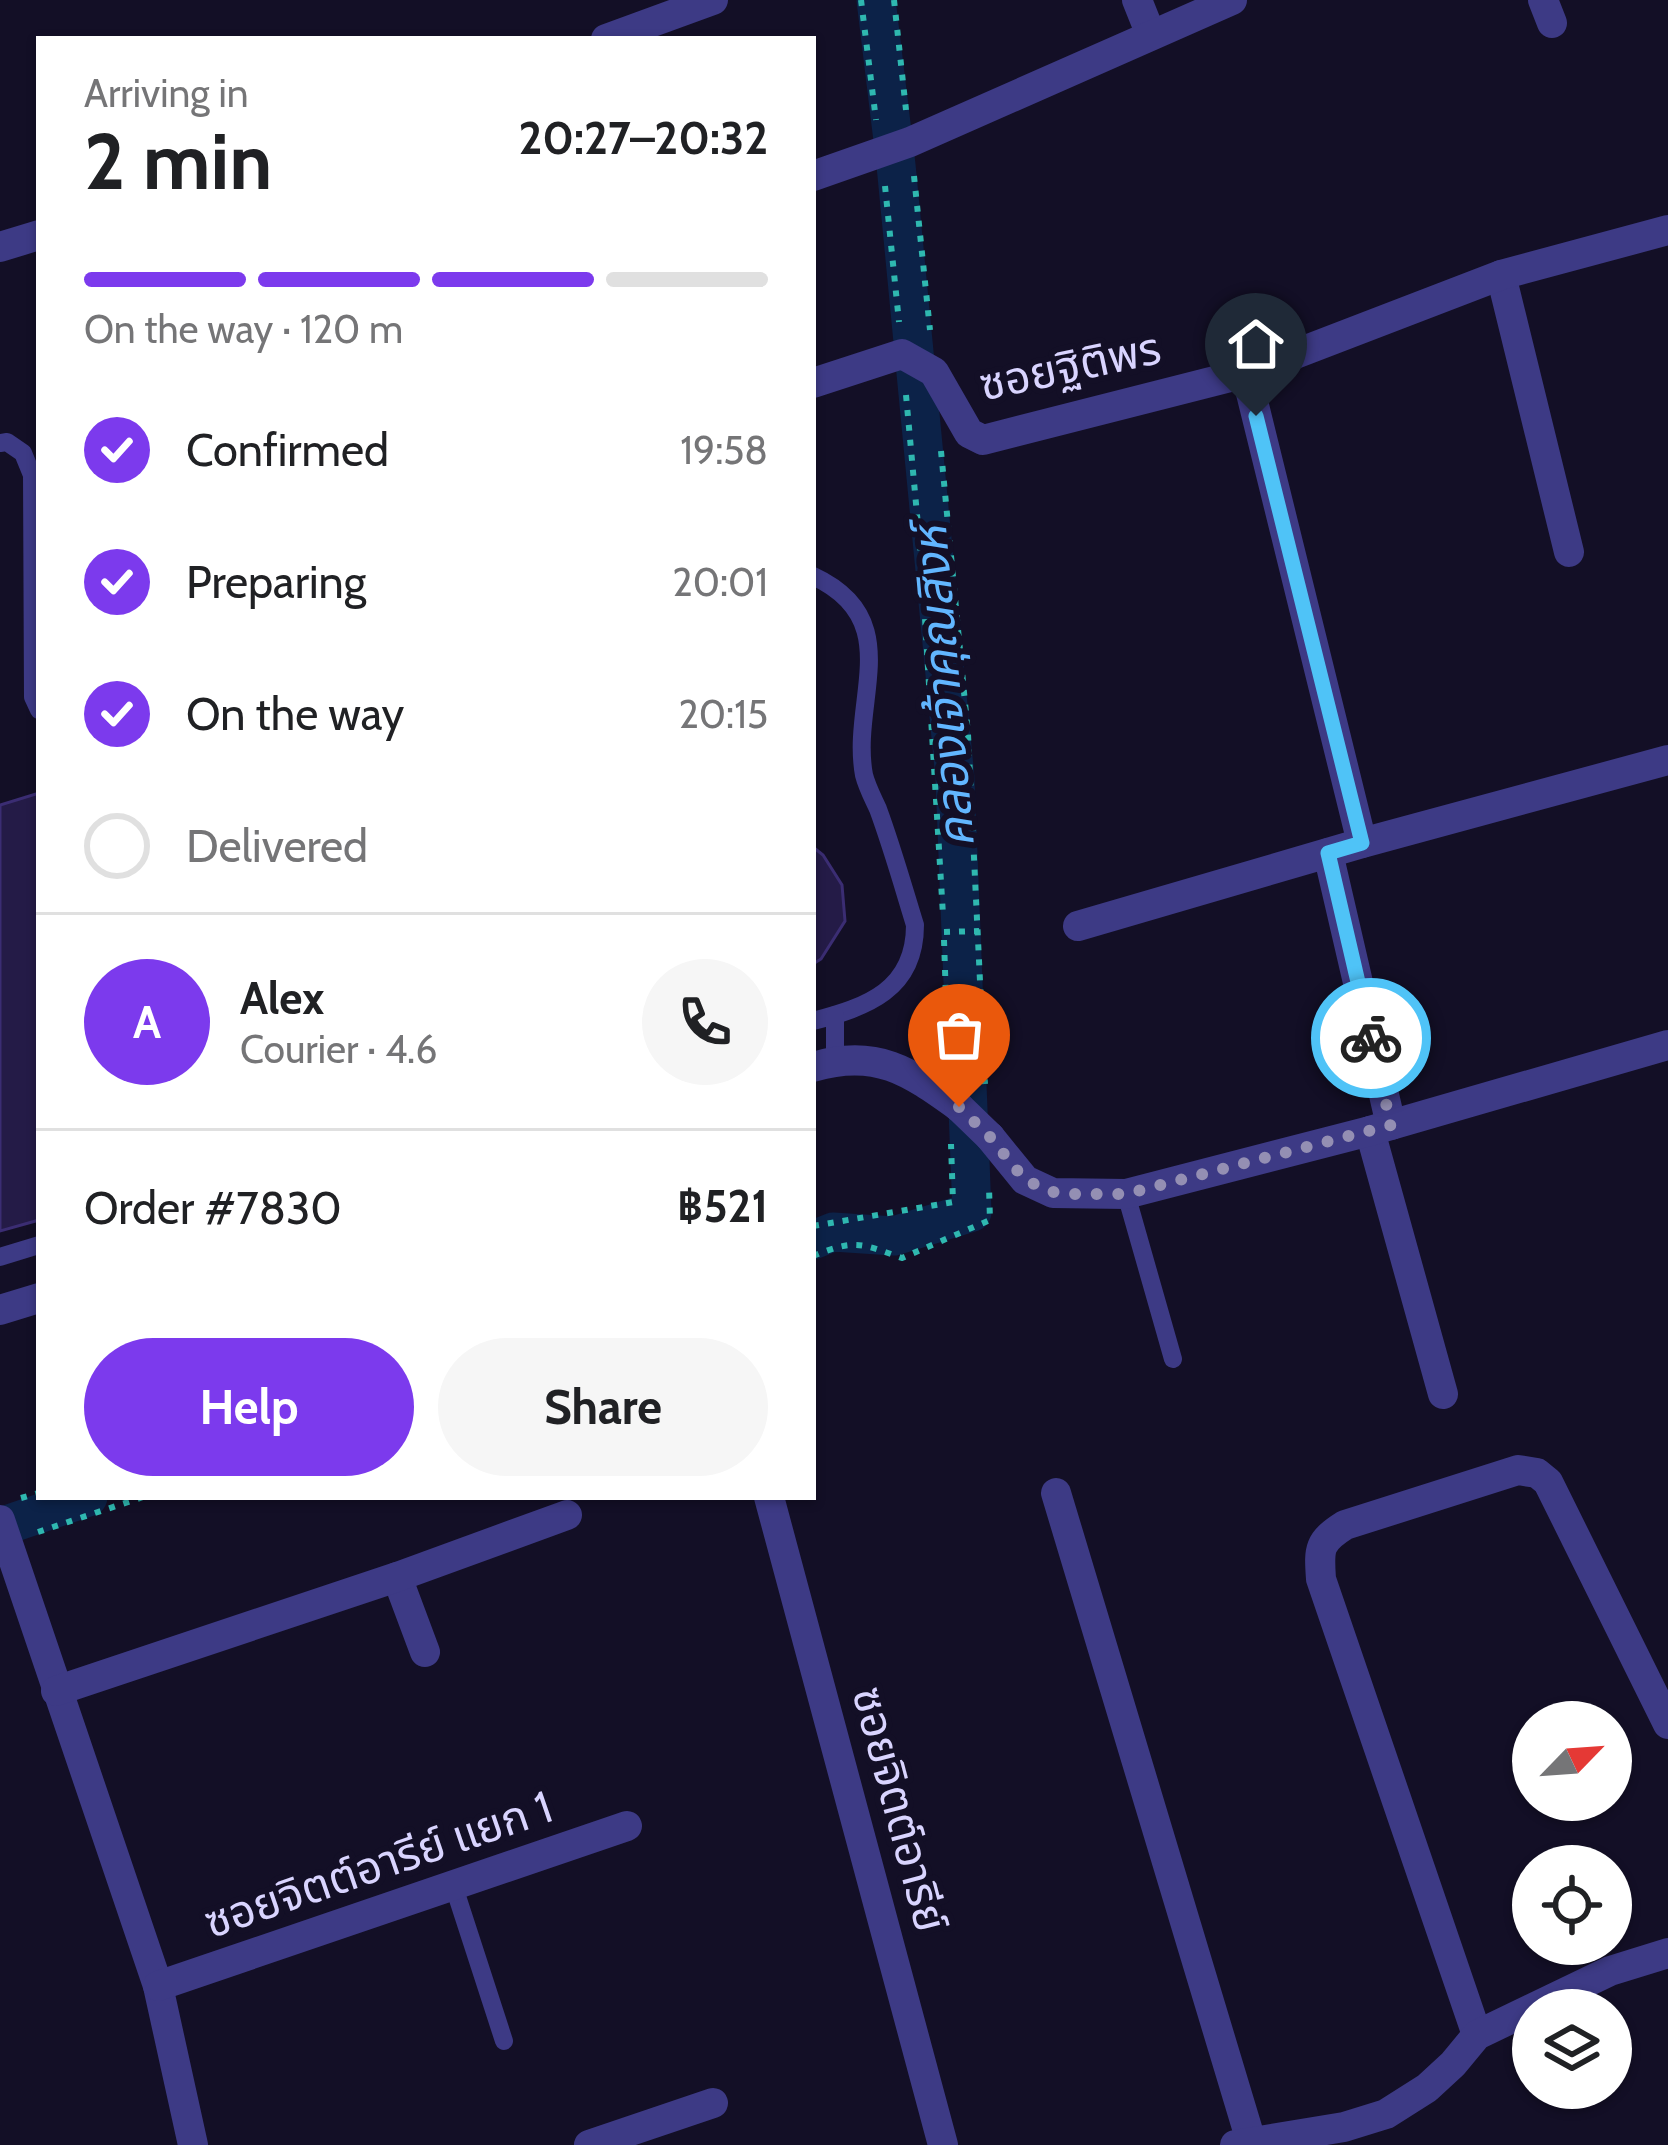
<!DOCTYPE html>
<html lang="en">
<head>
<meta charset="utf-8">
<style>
  body { margin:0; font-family:Cabin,"Noto Sans Thai",sans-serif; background:#f6f6f6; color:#202124; height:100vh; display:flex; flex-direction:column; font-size:45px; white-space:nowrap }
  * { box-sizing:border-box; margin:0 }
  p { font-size:39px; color:#757577 }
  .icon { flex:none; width:66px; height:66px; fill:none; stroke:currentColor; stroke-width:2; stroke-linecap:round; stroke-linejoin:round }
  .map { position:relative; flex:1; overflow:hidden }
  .drawer { position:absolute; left:36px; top:36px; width:780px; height:1464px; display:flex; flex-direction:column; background:#fff; border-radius:0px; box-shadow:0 3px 9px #0004 }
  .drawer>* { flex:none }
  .needle { width:78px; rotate:65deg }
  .controls { position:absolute; left:1512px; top:1701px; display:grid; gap:24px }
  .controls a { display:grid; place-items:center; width:120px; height:120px; border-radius:50%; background:#fff; box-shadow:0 3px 9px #0004; font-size:60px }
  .pin { position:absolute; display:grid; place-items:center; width:102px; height:102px; color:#fff; margin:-123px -51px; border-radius:50% 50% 50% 0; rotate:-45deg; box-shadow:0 0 12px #0007 }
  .pin .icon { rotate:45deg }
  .courier { position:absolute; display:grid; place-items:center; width:120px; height:120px; margin:-60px; border:9px solid #4fc3f7; border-radius:50%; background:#fff; color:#222; box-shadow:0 3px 15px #0007 }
  .headline em { font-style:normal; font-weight:800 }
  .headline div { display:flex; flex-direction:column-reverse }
  .headline { display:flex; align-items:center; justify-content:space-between; height:204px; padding:0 48px }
  h1 { font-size:78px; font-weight:800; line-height:90px }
  .bar { display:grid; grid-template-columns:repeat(4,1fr); gap:18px 12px; align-content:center; height:144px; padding:0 48px }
  .bar i { height:15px; border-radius:9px; background:#e0e0e0 }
  .bar .on { background:#7c3aed }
  .bar p { grid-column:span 4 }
  .line { display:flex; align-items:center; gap:30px; padding:0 48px; border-top:3px solid #e0e0e0 }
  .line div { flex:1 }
  .round { display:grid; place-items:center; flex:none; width:126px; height:126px; border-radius:63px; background:#f6f6f6 }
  ol { padding:0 48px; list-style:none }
  li { display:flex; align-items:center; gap:36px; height:132px }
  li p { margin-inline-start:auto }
  li .icon { padding:12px; border-radius:50%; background:#7c3aed; color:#fff; stroke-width:4 }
  li:last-child { color:#757577 }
  li i { width:66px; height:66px; border:6px solid #e0e0e0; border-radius:50% }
  .primary-button { display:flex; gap:24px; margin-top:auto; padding:24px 48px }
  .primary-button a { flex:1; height:138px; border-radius:72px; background:#7c3aed; color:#fff; font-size:48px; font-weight:800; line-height:138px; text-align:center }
  .primary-button a+a { background:#f6f6f6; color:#202124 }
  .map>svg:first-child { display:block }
</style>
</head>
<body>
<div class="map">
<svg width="1668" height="2145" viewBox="0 0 1668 2145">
  <rect width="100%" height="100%" fill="#130f26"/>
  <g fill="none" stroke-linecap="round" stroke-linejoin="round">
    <g stroke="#0c2248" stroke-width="39">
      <polyline points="813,1240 833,1232 894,1236 972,1212 955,778 896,165 876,0"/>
      <polyline points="0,1527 88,1497"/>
    </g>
  </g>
  <g fill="#241b47" stroke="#3b2d73" stroke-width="3">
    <polygon points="39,793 39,1220 0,1231 0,805"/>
    <polygon points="813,847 823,855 842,885 845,921 821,959 813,964"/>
  </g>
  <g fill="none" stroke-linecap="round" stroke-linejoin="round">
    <g stroke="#2fb8b0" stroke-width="6" stroke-dasharray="6 9" stroke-linecap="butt">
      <polyline points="861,0 876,120"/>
      <polyline points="894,0 906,110"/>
      <polyline points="914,176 930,330"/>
      <polyline points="885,186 899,322"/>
      <polyline points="906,395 922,569 943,915"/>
      <polyline points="941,451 968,734 985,1084"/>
      <polyline points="944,932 979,931"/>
      <polyline points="944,940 948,1059"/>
      <polyline points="813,1226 953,1202 951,1144"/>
      <path d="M813 1256C855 1239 860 1243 902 1258L990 1220 989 1187"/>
      <polyline points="21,1498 39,1493"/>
      <polyline points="38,1532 143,1497"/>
    </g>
    <g stroke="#3d3a85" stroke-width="18">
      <polyline points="0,443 7,442 23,453 32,475 33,697 39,710"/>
      <path d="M813 576C908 620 850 700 864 775 867 787 873 798 878 809 892 847 903 886 915 925 915 990 867 1007 813 1021"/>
      <polyline points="835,1061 835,1015"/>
      <polyline points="1126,1194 1173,1359"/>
      <polyline points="0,1257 39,1245"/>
      <polyline points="454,1887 504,2041"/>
    </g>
    <g stroke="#3d3a85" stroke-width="30">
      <polyline points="1137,0 1151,35"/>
      <polyline points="1543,0 1552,23"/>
      <polyline points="606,39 713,0"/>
      <polyline points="813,176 910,142 1232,0"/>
      <polyline points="0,247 39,235"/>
      <polyline points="1501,275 1569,552"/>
      <polyline points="1246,373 1362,843"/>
      <polyline points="813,383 902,354 934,372 969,433 983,440 1246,373 1501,275 1668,230"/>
      <polyline points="1328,853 1391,1125"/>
      <polyline points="1078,926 1362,843 1668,760"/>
      <path d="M813 1067C876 1048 909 1071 959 1107"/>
      <polyline points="1370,1131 1443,1394"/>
      <polyline points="990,1137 1025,1180 1053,1193 1126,1194 1370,1131 1668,1045"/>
      <polyline points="0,1310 39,1298"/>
      <polyline points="1056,1493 1251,2141"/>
      <polyline points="769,1497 943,2145"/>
      <polyline points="0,1520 158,1986 193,2145"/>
      <polyline points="397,1577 425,1652"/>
      <polyline points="56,1691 397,1577 567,1515"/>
      <polyline points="158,1986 627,1826"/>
      <path d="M1477 2035 1321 1579C1319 1549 1318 1542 1345 1525L1518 1470 1537 1473 1548 1482 1668 1724"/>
      <polyline points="589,2145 713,2103"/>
      <polyline points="1235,2145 1344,2127 1386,2114 1427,2088 1453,2064 1477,2035 1610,1971 1668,1953"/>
    </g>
    <polyline stroke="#3d3a85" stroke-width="30" points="959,1107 990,1137"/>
  </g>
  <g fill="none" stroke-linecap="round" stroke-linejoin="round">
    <polyline stroke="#948fb3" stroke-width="12" stroke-dasharray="0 21.6" points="959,1107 990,1137 1025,1180 1053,1192 1076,1194 1126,1194 1391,1125 1371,1038"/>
    <polyline stroke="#4fc3f7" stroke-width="15" points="1256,416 1362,843 1328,853 1371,1038"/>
  </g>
  <g text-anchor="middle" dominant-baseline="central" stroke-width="12" stroke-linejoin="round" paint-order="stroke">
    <g font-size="45" fill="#d9d4ff" stroke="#130f26">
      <text transform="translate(1070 366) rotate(-12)">ซอยฐิติพร</text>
      <text transform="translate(900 1809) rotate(75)">ซอยจิตต์อารีย์</text>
      <text transform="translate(378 1864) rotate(-19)">ซอยจิตต์อารีย์ แยก 1</text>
    </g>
    <g font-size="48" font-style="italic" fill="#62b6ff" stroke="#130f26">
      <text transform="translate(943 687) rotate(-95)">คลองเจ้าคุณสิงห์</text>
    </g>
  </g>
</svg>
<div class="controls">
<a><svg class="needle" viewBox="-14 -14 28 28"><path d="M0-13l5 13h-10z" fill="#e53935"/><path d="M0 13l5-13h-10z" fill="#757577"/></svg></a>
<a><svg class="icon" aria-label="locate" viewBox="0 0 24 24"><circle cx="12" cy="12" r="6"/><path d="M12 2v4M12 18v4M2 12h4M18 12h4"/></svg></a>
<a><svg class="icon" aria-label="layers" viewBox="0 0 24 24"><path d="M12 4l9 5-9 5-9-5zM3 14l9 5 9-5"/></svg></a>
</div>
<div class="pin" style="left:959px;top:1107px;background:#ea580c"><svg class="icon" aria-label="bag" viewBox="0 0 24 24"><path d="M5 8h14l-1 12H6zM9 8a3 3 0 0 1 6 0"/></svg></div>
<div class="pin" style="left:1256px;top:416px;background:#1f2937"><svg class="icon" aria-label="home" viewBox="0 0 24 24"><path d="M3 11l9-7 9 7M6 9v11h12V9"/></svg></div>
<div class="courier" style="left:1371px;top:1038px"><svg class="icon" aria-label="bike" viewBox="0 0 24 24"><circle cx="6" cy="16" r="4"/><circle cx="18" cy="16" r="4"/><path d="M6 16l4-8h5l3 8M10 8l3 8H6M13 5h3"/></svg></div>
<section class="drawer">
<div class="headline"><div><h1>2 min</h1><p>Arriving in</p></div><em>20:27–20:32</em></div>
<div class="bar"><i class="on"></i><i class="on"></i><i class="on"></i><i></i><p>On the way · 120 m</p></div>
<ol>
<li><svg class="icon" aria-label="check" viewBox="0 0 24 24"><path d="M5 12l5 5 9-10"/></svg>Confirmed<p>19:58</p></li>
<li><svg class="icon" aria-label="check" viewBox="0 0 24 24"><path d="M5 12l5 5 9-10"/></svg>Preparing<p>20:01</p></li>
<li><svg class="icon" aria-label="check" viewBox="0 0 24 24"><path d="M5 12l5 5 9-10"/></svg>On the way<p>20:15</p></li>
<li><i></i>Delivered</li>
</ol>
<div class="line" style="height:216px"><b class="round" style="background:#7c3aed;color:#fff">A</b><div><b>Alex</b><p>Courier · 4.6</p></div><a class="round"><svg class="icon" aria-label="phone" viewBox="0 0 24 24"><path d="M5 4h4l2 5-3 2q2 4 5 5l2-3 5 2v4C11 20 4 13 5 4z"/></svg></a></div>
<div class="line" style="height:156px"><div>Order #7830</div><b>฿521</b></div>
<div class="primary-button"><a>Help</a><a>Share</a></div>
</section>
</div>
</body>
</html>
